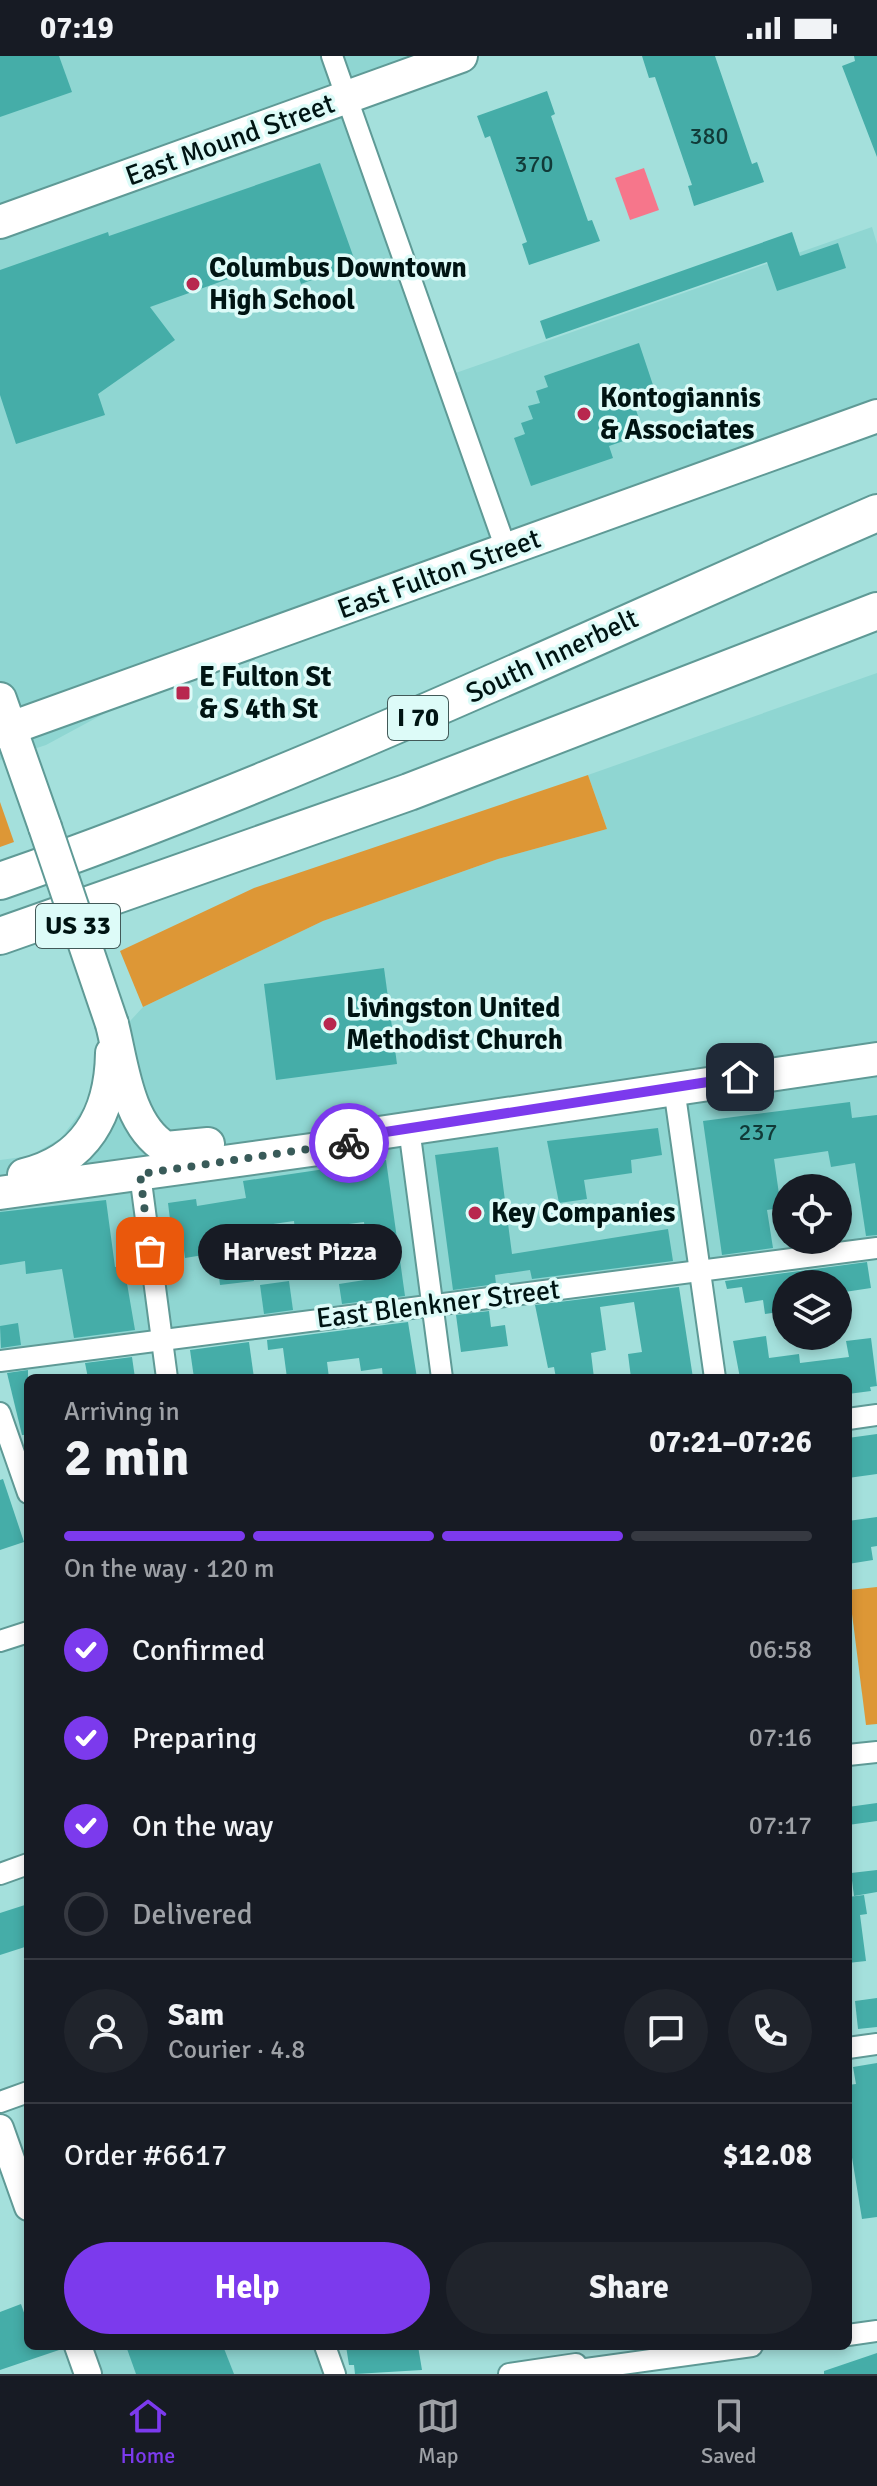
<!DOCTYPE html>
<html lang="en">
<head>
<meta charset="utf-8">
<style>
  body { margin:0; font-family:Signika,sans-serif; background:#20242c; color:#f1f3f6; height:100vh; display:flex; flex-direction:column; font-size:30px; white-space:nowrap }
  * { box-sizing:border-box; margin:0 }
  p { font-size:26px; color:#9ea1a6 }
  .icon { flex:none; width:44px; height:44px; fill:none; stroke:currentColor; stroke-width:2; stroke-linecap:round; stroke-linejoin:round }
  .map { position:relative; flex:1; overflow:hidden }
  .panel { position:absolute; left:24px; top:1318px; width:828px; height:976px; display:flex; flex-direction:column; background:#171b24; border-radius:12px; box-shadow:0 4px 12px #0003 }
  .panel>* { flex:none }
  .buttons { position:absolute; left:772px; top:1118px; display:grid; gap:16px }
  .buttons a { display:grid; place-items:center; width:80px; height:80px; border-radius:50%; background:#171b24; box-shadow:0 4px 12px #0003; font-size:40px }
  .pin { position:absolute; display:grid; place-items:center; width:68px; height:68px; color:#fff; margin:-34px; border-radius:16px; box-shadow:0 4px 12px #0006 }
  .courier { position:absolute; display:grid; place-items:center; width:80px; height:80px; margin:-40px; border:6px solid #7c3aed; border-radius:50%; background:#fff; color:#222; box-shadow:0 2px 10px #0007 }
  .bubble { position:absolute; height:56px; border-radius:28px; background:#171b24; box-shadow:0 4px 12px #0003; font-size:26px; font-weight:800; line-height:56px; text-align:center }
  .head em { font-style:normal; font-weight:800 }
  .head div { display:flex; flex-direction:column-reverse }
  .head { display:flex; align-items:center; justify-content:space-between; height:136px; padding:0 40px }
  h1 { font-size:52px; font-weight:800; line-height:60px }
  .bar { display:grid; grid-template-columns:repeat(4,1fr); gap:12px 8px; align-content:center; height:96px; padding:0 40px }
  .bar i { height:10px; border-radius:6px; background:#363941 }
  .bar .active { background:#7c3aed }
  .bar p { grid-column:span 4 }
  .line { display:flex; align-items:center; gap:20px; padding:0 40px; border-top:2px solid #363941 }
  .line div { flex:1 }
  .round { display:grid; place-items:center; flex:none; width:84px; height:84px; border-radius:42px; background:#20242c }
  ol { padding:0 40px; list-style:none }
  li { display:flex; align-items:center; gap:24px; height:88px }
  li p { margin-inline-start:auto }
  li .icon { padding:8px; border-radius:50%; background:#7c3aed; color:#fff; stroke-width:4 }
  li:last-child { color:#9ea1a6 }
  li i { width:44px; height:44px; border:4px solid #363941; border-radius:50% }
  .action { display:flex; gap:16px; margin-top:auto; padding:16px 40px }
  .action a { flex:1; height:92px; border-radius:48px; background:#7c3aed; color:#fff; font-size:32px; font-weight:800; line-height:92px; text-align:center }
  .action a+a { background:#20242c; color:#f1f3f6 }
  .status { display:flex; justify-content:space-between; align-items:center; height:56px; padding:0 40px; background:#171b24; direction:ltr }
  .status svg { height:22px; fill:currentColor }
  .tabs { display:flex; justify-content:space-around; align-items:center; height:112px; border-top:2px solid #363941; background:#171b24; font-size:22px; color:#9ea1a6 }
  .tabs a { display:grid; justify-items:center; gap:4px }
  .tabs .active { color:#7c3aed }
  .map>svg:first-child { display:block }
</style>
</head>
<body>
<div class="status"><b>07:19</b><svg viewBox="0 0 49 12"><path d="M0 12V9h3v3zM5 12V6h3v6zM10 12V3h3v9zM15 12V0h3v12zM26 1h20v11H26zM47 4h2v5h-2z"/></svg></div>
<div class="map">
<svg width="877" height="2318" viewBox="0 0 877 2318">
  <rect width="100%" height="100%" fill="#a4e0dc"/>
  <g fill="#8fd6d2" fill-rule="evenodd">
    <polygon points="0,0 469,0 348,42 447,320 872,171 877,188 877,360 209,601 46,689 0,704"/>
    <path d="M877 617V1187L0 1304V1104L30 1100 61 1082 92 1041 98 1000 143 951 323 865 498 803 607 773 588 719ZM786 1132H838V1184H786Z"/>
    <polygon points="77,2290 328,2290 338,2318 87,2318"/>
  </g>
  <g fill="#dd9736">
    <polygon points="588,719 607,773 498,803 323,865 143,951 120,895 254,832"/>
    <polygon points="0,746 14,786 0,791"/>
    <polygon points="877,1531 877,1668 866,1669 849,1534"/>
  </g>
  <polygon fill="#f6768b" points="644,112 659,154 630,164 615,122"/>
  <g fill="#45ada8">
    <polygon points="0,0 59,0 72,36 0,61"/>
    <polygon points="642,0 715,0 752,108 757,106 764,126 694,150 688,130 692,129 655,21 649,22"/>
    <polygon points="854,0 877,0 877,101 842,10 855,5"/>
    <polygon points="547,35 555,58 551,60 588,165 592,164 600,185 529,209 522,188 527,186 490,80 485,82 477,60"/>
    <polygon points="320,107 356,208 301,228 292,200 150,251 175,284 98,338 105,359 16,388 0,339 0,214 108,176 109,180"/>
    <polygon points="792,176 800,200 838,187 846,212 777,235 767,206 546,283 540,265"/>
    <polygon points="639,287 655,335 632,342 644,378 609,390 613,402 531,430 514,382 525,378 521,367 533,363 528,350 540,347 536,335 548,331 544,320"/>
    <polygon points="384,912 397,1008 276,1024 264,928"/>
    <polygon points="850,1046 852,1062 877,1059 877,1179 866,1180 855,1107 831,1111 828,1095 774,1103 781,1152 767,1154 773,1192 722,1199 703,1065"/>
    <polygon points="658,1072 662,1099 631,1104 632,1117 584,1124 587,1143 559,1147 547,1085"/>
    <polygon points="498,1091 512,1198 668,1173 673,1205 532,1223 530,1214 495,1219 496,1228 453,1234 435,1099"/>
    <polygon points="386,1104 405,1240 342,1248 339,1228 371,1223 364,1166 295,1175 294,1165 246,1172 254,1225 220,1229 216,1197 185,1202 183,1187 173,1188 168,1147 196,1143 197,1150 246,1142 243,1125"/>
    <polygon points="106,1144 115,1211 124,1210 135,1274 74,1282 62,1213 26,1218 25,1205 0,1209 0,1156"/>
    <polygon points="867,1206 871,1232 838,1237 838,1228 786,1228 786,1255 765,1258 763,1244 745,1247 742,1231 727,1233 725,1225"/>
    <polygon points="289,1225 293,1254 264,1258 260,1229"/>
    <polygon points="679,1231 693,1322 631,1322 628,1298 642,1296 634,1246 600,1251 606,1294 591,1297 594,1322 556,1322 554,1311 548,1312 535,1249"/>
    <polygon points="489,1255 491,1271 505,1269 508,1290 461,1296 456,1259"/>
    <polygon points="408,1266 417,1322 383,1322 382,1312 361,1315 359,1302 327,1306 329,1322 287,1322 283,1292 268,1294 267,1284"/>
    <polygon points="18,1267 21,1289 1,1292 0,1270"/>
    <polygon points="766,1280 769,1302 799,1298 800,1307 849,1301 846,1285 871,1282 877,1330 870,1331 871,1335 848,1338 848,1322 740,1322 733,1285"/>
    <polygon points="249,1286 254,1322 194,1322 190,1294"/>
    <polygon points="132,1301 135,1322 88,1322 85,1307"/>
    <polygon points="28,1314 28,1379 22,1379 7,1317"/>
    <polygon points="877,1378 877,1418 848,1422 848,1382"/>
    <polygon points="3,1423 24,1486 0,1494 0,1424"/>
    <polygon points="877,1461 877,1490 871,1491 873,1504 848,1508 848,1465"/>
    <polygon points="877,1747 877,1765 848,1769 848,1751"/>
    <polygon points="877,1814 877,1836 854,1840 851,1817"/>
    <polygon points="864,1839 867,1858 860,1859 866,1905 848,1907 848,1841"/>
    <polygon points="28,1848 28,1890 0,1899 0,1857"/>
    <polygon points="877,1942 877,1971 858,1973 855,1945"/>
    <polygon points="877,2007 877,2161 862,2163 848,2077 848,2029 856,2028 853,2011"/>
    <polygon points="21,2248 28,2268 28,2290 62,2293 0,2314 0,2256"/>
    <polygon points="126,2290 223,2290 234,2318 136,2318"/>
    <polygon points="346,2290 418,2290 422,2314 355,2318 354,2309 349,2309"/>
    <polygon points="877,2297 877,2318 824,2318 824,2315"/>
  </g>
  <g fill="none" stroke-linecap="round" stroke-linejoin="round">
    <defs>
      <g id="minor">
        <polyline points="332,0 506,493"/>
        <polyline points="674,1032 715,1322"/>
        <polyline points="409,1072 442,1322"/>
        <polyline points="140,1118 167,1322"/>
        <polyline points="0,1305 877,1192"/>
        <polyline points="0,1357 28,1437"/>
        <polyline points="848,1363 877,1359"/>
        <polyline points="0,1585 28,1576"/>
        <polyline points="848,1699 877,1696"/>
        <polyline points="0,1818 28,1808"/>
        <polyline points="848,1992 877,1988"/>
        <polyline points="0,2046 28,2036"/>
        <polyline points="848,2279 877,2275"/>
        <polyline points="325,2290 335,2318"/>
        <polyline points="579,2314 752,2290"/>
        <polyline points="509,2318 576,2308"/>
      </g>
      <g id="tertiary">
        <polyline points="0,2072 28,2151"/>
        <polyline points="78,2290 88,2318"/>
      </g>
      <g id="primary">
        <polyline points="0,166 461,0"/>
        <polyline points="0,643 45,771"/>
        <polyline points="0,676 877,360"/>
        <path d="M112 968C122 1007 127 1069 166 1092L208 1088"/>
        <path d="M24 1119C86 1104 111 1058 112 997"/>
        <polyline points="0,1137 340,1090 379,1077 877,1003"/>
      </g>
      <g id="motorway">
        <path d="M0 825C300 721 586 583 877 457"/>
        <polyline points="0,880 409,736 877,555"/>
      </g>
    </defs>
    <use href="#minor" stroke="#5f9a96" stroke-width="24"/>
    <use href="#tertiary" stroke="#5f9a96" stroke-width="30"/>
    <use href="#primary" stroke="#5f9a96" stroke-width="36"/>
    <use href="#motorway" stroke="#5f9a96" stroke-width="40"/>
    <use href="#minor" stroke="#fff" stroke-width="20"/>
    <use href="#tertiary" stroke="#fff" stroke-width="26"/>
    <use href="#primary" stroke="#fff" stroke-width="32"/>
    <use href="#motorway" stroke="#fff" stroke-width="36"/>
    <defs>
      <polyline id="primary-bridge" points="45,771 112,968"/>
    </defs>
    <use href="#primary-bridge" stroke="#5f9a96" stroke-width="36" stroke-linecap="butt"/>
    <use href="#primary-bridge" stroke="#fff" stroke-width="32"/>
  </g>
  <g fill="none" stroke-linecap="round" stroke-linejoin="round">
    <polyline stroke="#395b59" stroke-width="8" stroke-dasharray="0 14.4" points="150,1195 140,1118 349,1087"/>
    <polyline stroke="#7c3aed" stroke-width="10" points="349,1087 379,1077 740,1021"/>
  </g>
  <g fill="#b8274e" stroke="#ddfbf8" stroke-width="3">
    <circle cx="193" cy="228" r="8"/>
    <circle cx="584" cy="358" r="8"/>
    <rect x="175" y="629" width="16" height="16" rx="4"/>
    <circle cx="330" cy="968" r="8"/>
    <circle cx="475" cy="1157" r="8"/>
  </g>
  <g text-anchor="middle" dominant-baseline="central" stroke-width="7" stroke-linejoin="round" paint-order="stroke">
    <g font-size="24" fill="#113a38">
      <text x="709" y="80">380</text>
      <text x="534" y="108">370</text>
      <text x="758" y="1076">237</text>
    </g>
    <g fill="#ddfbf8" stroke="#425958" stroke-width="2">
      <rect x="388" y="640" width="60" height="44" rx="6"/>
      <rect x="36" y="848" width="84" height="44" rx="6"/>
    </g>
    <g font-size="26" font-weight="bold" fill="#001413">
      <text x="418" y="662">I 70</text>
      <text x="78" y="870">US 33</text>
    </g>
    <g font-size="28" fill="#001413" stroke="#ddfbf8">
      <text transform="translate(230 84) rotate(-20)">East Mound Street</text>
      <text transform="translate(439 518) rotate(-20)">East Fulton Street</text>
      <text transform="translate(552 600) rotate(-25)">South Innerbelt</text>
      <text transform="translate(438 1248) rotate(-7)">East Blenkner Street</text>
    </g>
    <g font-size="28" font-weight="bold" fill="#001413" stroke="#ddfbf8" text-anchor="start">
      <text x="209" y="212">Columbus Downtown<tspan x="209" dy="32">High School</tspan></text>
      <text x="600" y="342">Kontogiannis<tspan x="600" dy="32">&amp; Associates</tspan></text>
      <text x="199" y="621">E Fulton St<tspan x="199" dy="32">&amp; S 4th St</tspan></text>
      <text x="346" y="952">Livingston United<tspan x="346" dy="32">Methodist Church</tspan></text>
      <text x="491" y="1157">Key Companies</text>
    </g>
  </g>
</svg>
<div class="buttons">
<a><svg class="icon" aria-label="locate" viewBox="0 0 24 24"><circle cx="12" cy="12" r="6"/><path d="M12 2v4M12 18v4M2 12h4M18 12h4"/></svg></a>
<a><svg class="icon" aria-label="layers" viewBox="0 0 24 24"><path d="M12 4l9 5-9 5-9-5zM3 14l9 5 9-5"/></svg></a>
</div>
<div class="pin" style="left:150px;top:1195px;background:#ea580c"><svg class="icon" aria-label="bag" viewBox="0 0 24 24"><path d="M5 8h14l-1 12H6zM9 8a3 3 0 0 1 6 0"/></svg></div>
<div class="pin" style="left:740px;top:1021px;background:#1f2937"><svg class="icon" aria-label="home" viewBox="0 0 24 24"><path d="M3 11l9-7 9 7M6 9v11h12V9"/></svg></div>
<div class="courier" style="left:349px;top:1087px"><svg class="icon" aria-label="bike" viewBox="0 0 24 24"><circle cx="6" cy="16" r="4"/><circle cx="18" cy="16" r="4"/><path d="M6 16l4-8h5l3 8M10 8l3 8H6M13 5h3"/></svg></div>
<div class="bubble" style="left:198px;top:1168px;width:204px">Harvest Pizza</div>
<section class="panel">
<div class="head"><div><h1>2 min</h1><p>Arriving in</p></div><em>07:21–07:26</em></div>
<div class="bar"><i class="active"></i><i class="active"></i><i class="active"></i><i></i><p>On the way · 120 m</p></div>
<ol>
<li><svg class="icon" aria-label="check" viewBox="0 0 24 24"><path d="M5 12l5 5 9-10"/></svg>Confirmed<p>06:58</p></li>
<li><svg class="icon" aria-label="check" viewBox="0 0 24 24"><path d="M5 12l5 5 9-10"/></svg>Preparing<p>07:16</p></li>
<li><svg class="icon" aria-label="check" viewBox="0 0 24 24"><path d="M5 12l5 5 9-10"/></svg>On the way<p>07:17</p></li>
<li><i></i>Delivered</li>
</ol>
<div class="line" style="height:144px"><a class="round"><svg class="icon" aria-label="person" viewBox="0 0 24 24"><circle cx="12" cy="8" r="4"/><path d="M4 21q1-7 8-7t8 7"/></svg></a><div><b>Sam</b><p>Courier · 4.8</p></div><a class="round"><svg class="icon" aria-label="chat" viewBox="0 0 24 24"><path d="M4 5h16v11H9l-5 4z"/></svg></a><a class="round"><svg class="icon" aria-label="phone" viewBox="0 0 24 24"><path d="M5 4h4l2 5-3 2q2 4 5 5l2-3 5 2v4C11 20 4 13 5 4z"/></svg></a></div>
<div class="line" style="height:104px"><div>Order #6617</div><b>$12.08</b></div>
<div class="action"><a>Help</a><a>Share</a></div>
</section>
</div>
<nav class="tabs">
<a class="active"><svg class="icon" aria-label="home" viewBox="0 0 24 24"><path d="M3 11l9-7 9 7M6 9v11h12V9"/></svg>Home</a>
<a><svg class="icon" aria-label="map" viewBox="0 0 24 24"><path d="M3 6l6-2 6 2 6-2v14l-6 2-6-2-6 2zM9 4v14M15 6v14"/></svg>Map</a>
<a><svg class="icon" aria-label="saved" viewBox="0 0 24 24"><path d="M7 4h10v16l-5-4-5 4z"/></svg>Saved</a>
</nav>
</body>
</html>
